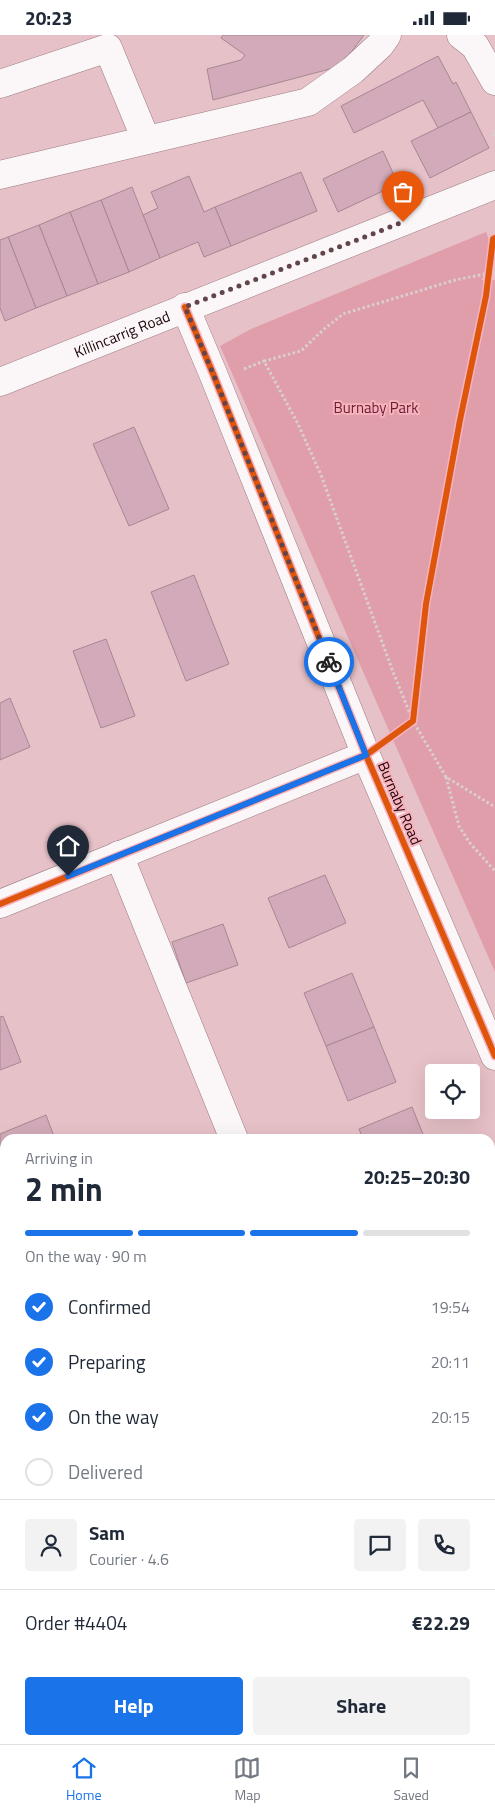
<!DOCTYPE html>
<html lang="en">
<head>
<meta charset="utf-8">
<style>
  body { margin:0; font-family:"Titillium Web",sans-serif; background:#f2f2f3; color:#1f2937; height:100vh; display:flex; flex-direction:column; font-size:19px; white-space:nowrap }
  * { box-sizing:border-box; margin:0 }
  p { font-size:16px; color:#747a83 }
  .icon { flex:none; width:28px; height:28px; fill:none; stroke:currentColor; stroke-width:2; stroke-linecap:round; stroke-linejoin:round }
  .map { position:relative; flex:1; overflow:hidden }
  .panel { position:absolute; left:0px; top:1099px; width:495px; height:611px; display:flex; flex-direction:column; background:#fff; border-radius:15px 15px 0 0; box-shadow:0 5px 20px #0002 }
  .panel>* { flex:none }
  .controls { position:absolute; left:425px; top:1029px; display:grid; gap:10px }
  .controls a { display:grid; place-items:center; width:55px; height:55px; border-radius:5px; background:#fff; box-shadow:0 5px 20px #0002; font-size:25px }
  .pin { position:absolute; display:grid; place-items:center; width:42px; height:42px; color:#fff; margin:-51px -21px; border-radius:50% 50% 50% 0; rotate:-45deg; box-shadow:0 0 5px #0007 }
  .pin .icon { rotate:45deg }
  .courier { position:absolute; display:grid; place-items:center; width:50px; height:50px; margin:-25px; border:4px solid #1a73e8; border-radius:50%; background:#fff; color:#222; box-shadow:0 1px 6px #0007 }
  .headline em { font-style:normal; font-weight:700 }
  .headline div { display:flex; flex-direction:column-reverse }
  .headline { display:flex; align-items:center; justify-content:space-between; height:85px; padding:0 25px }
  h1 { font-size:32px; font-weight:700; line-height:38px }
  .bar { display:grid; grid-template-columns:repeat(4,1fr); gap:8px 5px; align-content:center; height:60px; padding:0 25px }
  .bar i { height:6px; border-radius:4px; background:#e0e1e3 }
  .bar .selected { background:#1a73e8 }
  .bar p { grid-column:span 4 }
  .line { display:flex; align-items:center; gap:12px; padding:0 25px; border-top:1px solid #e0e1e3 }
  .line div { flex:1 }
  .round { display:grid; place-items:center; flex:none; width:52px; height:52px; border-radius:5px; background:#f2f2f3 }
  ol { padding:0 25px; list-style:none }
  li { display:flex; align-items:center; gap:15px; height:55px }
  li p { margin-inline-start:auto }
  li .icon { padding:5px; border-radius:50%; background:#1a73e8; color:#fff; stroke-width:4 }
  li:last-child { color:#747a83 }
  li i { width:28px; height:28px; border:2px solid #e0e1e3; border-radius:50% }
  .primary-button { display:flex; gap:10px; margin-top:auto; padding:10px 25px }
  .primary-button a { flex:1; height:58px; border-radius:5px; background:#1a73e8; color:#fff; font-size:20px; font-weight:700; line-height:58px; text-align:center }
  .primary-button a+a { background:#f2f2f3; color:#1f2937 }
  .status { display:flex; justify-content:space-between; align-items:center; height:35px; padding:0 25px; background:#fff; direction:ltr }
  .status svg { height:14px; fill:currentColor }
  .menu { display:flex; justify-content:space-around; align-items:center; height:70px; border-top:1px solid #e0e1e3; background:#fff; font-size:14px; color:#747a83 }
  .menu a { display:grid; justify-items:center; gap:2px }
  .menu .selected { color:#1a73e8 }
  .map>svg:first-child { display:block }
</style>
</head>
<body>
<div class="status"><b>20:23</b><svg viewBox="0 0 49 12"><path d="M0 12V9h3v3zM5 12V6h3v6zM10 12V3h3v9zM15 12V0h3v12zM26 1h20v11H26zM47 4h2v5h-2z"/></svg></div>
<div class="map">
<svg width="495" height="1709" viewBox="0 0 495 1709">
  <rect width="100%" height="100%" fill="#e7c1c8"/>
  <path fill="#df9eaa" d="M486 197C492 207 486 234 482 245H495V937L220 311 251 294Z"/>
  <g fill="#d2aab9" stroke="#a68892">
    <polygon points="223,0 364,0 341,31 213,65 207,34 241,25 245,20 221,3"/>
    <polygon points="438,21 453,49 456,47 471,77 438,93 423,65 354,98 341,71"/>
    <polygon points="471,77 489,113 430,143 411,106"/>
    <polygon points="383,116 398,149 338,177 323,144"/>
    <polygon points="301,137 317,176 231,211 215,172"/>
    <polygon points="189,141 204,177 215,172 231,211 204,222 198,207 160,223 143,180 158,173 151,157"/>
    <polygon points="132,152 160,223 129,237 101,165"/>
    <polygon points="101,165 129,237 98,249 70,177"/>
    <polygon points="70,177 98,249 67,261 39,190"/>
    <polygon points="39,190 67,261 36,273 8,202"/>
    <polygon points="8,202 36,273 5,286 0,273 0,205"/>
    <polygon points="134,392 169,474 129,491 93,409"/>
    <polygon points="194,540 229,629 186,646 151,557"/>
    <polygon points="106,604 135,681 101,693 73,616"/>
    <polygon points="10,663 30,712 0,725 0,668"/>
    <polygon points="325,840 346,888 289,913 268,863"/>
    <polygon points="223,889 238,930 186,948 172,907"/>
    <polygon points="352,938 374,992 326,1011 304,958"/>
    <polygon points="3,981 21,1027 0,1035 0,982"/>
    <polygon points="374,992 396,1047 348,1066 326,1011"/>
    <polygon points="412,1072 425,1104 363,1104 359,1094"/>
    <polygon points="46,1080 55,1104 5,1104 5,1130 0,1118 0,1099"/>
    <polygon points="490,1267 495,1280 495,1285 490,1287"/>
    <polygon points="495,1285 495,1347 490,1349 490,1287"/>
    <polygon points="490,1444 495,1447 495,1497 490,1494"/>
    <polygon points="5,1668 5,1705 32,1705 33,1709 0,1709 0,1669"/>
  </g>
  <g fill="none" stroke-linecap="round" stroke-linejoin="round">
    <defs>
      <g id="minor">
        <polyline points="0,49 108,13 146,105"/>
        <polyline points="0,140 308,67 353,35 380,10 387,0"/>
        <polyline points="185,272 214,341 366,720 495,1021"/>
        <path id="s1" d="M0 347 495 150"/>
        <polyline points="119,820 234,1104"/>
        <polyline points="0,869 366,720"/>
        <polyline points="0,1326 5,1339"/>
        <polyline points="490,1691 495,1684"/>
        <polyline points="151,1705 152,1709"/>
        <polyline points="452,1709 465,1705"/>
      </g>
      <polyline id="major" points="461,0 475,11 495,46"/>
    </defs>
    <use href="#minor" stroke="#9b7c82" stroke-width="29"/>
    <use href="#major" stroke="#9b7c82" stroke-width="29"/>
    <g stroke="#daced0" stroke-width="3" stroke-dasharray="2.5 2.5" stroke-linecap="butt">
      <polyline points="495,96 492,98 495,104"/>
      <polyline points="495,237 455,245 343,279 323,295 301,316 264,326 298,389 321,440 393,637 413,686 446,742 495,772"/>
      <polyline points="244,334 264,326"/>
      <polyline points="390,703 413,686 426,569 460,385 486,261 493,204 495,203"/>
      <polyline points="446,742 459,791 469,807 495,836"/>
    </g>
    <use href="#minor" stroke="#fbf6f7" stroke-width="28"/>
    <use href="#major" stroke="#fbf6f7" stroke-width="28"/>
    <defs>
      <g id="cycleway">
        <polyline points="185,272 214,341 366,720 495,1021"/>
        <polyline points="0,869 366,720 413,686 426,569 460,385 486,261 493,204 495,203"/>
      </g>
    </defs>
    <use href="#cycleway" stroke="#f6b2bd" stroke-width="9"/>
    <use href="#cycleway" stroke="#de550c" stroke-width="6"/>
  </g>
  <g fill="none" stroke-linecap="round" stroke-linejoin="round">
    <polyline stroke="#62454b" stroke-width="5" stroke-dasharray="0 9" points="329,627 214,341 185,272 403,187"/>
    <polyline stroke="#1a73e8" stroke-width="6" points="68,841 366,720 329,627"/>
  </g>
  <g text-anchor="middle" dominant-baseline="central" stroke-width="4" stroke-linejoin="round" paint-order="stroke">
    <g font-size="15" fill="#1b0207" stroke="#f6b2bd">
      <text stroke="none"><textPath href="#s1" startOffset="131">Killincarrig Road</textPath></text>
      <text transform="translate(400 768) rotate(67)">Burnaby Road</text>
    </g>
    <g font-size="15" fill="#6d1b32" stroke="#f6b2bd">
      <text x="376" y="372">Burnaby Park</text>
    </g>
  </g>
</svg>
<div class="controls">
<a><svg class="icon" aria-label="locate" viewBox="0 0 24 24"><circle cx="12" cy="12" r="6"/><path d="M12 2v4M12 18v4M2 12h4M18 12h4"/></svg></a>
</div>
<div class="pin" style="left:403px;top:187px;background:#ea580c"><svg class="icon" aria-label="bag" viewBox="0 0 24 24"><path d="M5 8h14l-1 12H6zM9 8a3 3 0 0 1 6 0"/></svg></div>
<div class="pin" style="left:68px;top:841px;background:#1f2937"><svg class="icon" aria-label="home" viewBox="0 0 24 24"><path d="M3 11l9-7 9 7M6 9v11h12V9"/></svg></div>
<div class="courier" style="left:329px;top:627px"><svg class="icon" aria-label="bike" viewBox="0 0 24 24"><circle cx="6" cy="16" r="4"/><circle cx="18" cy="16" r="4"/><path d="M6 16l4-8h5l3 8M10 8l3 8H6M13 5h3"/></svg></div>
<section class="panel">
<div class="headline"><div><h1>2 min</h1><p>Arriving in</p></div><em>20:25–20:30</em></div>
<div class="bar"><i class="selected"></i><i class="selected"></i><i class="selected"></i><i></i><p>On the way · 90 m</p></div>
<ol>
<li><svg class="icon" aria-label="check" viewBox="0 0 24 24"><path d="M5 12l5 5 9-10"/></svg>Confirmed<p>19:54</p></li>
<li><svg class="icon" aria-label="check" viewBox="0 0 24 24"><path d="M5 12l5 5 9-10"/></svg>Preparing<p>20:11</p></li>
<li><svg class="icon" aria-label="check" viewBox="0 0 24 24"><path d="M5 12l5 5 9-10"/></svg>On the way<p>20:15</p></li>
<li><i></i>Delivered</li>
</ol>
<div class="line" style="height:90px"><a class="round"><svg class="icon" aria-label="person" viewBox="0 0 24 24"><circle cx="12" cy="8" r="4"/><path d="M4 21q1-7 8-7t8 7"/></svg></a><div><b>Sam</b><p>Courier · 4.6</p></div><a class="round"><svg class="icon" aria-label="chat" viewBox="0 0 24 24"><path d="M4 5h16v11H9l-5 4z"/></svg></a><a class="round"><svg class="icon" aria-label="phone" viewBox="0 0 24 24"><path d="M5 4h4l2 5-3 2q2 4 5 5l2-3 5 2v4C11 20 4 13 5 4z"/></svg></a></div>
<div class="line" style="height:65px"><div>Order #4404</div><b>€22.29</b></div>
<div class="primary-button"><a>Help</a><a>Share</a></div>
</section>
</div>
<nav class="menu">
<a class="selected"><svg class="icon" aria-label="home" viewBox="0 0 24 24"><path d="M3 11l9-7 9 7M6 9v11h12V9"/></svg>Home</a>
<a><svg class="icon" aria-label="map" viewBox="0 0 24 24"><path d="M3 6l6-2 6 2 6-2v14l-6 2-6-2-6 2zM9 4v14M15 6v14"/></svg>Map</a>
<a><svg class="icon" aria-label="saved" viewBox="0 0 24 24"><path d="M7 4h10v16l-5-4-5 4z"/></svg>Saved</a>
</nav>
</body>
</html>
